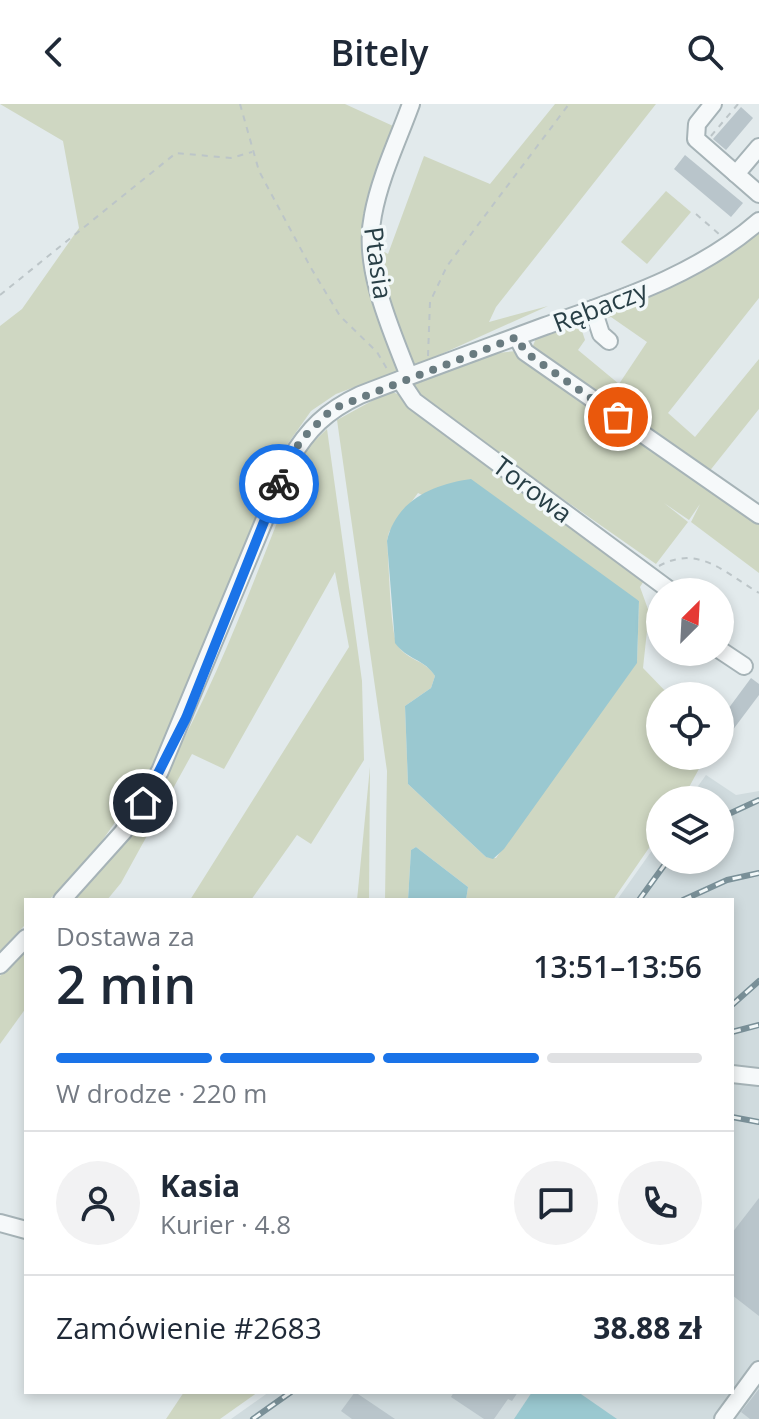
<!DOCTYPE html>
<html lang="pl">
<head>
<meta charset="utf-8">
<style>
  body { margin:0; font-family:"Open Sans",sans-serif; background:#f2f2f3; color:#1f2937; height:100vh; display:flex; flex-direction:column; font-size:30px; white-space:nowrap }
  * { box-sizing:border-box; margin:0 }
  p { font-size:26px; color:#747a83 }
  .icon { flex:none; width:44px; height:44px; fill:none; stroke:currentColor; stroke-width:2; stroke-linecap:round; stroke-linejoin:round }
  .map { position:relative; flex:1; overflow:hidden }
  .sheet { position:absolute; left:24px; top:794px; width:710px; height:496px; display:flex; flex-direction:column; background:#fff; border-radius:0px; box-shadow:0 4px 12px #0003 }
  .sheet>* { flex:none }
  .needle { width:52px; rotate:24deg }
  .fabs { position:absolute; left:646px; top:474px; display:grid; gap:16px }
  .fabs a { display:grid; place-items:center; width:88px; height:88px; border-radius:50%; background:#fff; box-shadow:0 4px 12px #0003; font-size:40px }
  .pin { position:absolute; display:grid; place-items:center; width:68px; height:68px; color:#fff; margin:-34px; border:4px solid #fff; border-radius:50%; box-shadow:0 2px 8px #0007 }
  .courier { position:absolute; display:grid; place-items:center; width:80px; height:80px; margin:-40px; border:6px solid #1a73e8; border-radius:50%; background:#fff; color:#222; box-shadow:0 2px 10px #0007 }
  .head em { font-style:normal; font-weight:600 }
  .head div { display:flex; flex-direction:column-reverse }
  .head { display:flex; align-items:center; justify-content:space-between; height:136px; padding:0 32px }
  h1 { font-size:52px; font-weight:600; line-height:60px }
  .bar { display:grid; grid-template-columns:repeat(4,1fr); gap:12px 8px; align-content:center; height:96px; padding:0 32px }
  .bar i { height:10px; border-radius:6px; background:#e0e1e3 }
  .bar .on { background:#1a73e8 }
  .bar p { grid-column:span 4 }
  .line { display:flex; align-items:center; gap:20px; padding:0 32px; border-top:2px solid #e0e1e3 }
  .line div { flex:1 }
  .round { display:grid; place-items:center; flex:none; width:84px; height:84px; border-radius:42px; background:#f2f2f3 }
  header { display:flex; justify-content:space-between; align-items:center; height:104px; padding:0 32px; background:#fff; font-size:36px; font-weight:600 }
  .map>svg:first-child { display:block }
</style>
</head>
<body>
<header><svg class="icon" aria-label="back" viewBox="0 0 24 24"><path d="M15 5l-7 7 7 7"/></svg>Bitely<svg class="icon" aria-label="search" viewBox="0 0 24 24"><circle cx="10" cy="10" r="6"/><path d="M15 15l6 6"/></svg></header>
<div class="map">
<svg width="759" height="1315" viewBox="0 0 759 1315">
  <rect width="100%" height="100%" fill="#e2eaec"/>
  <polygon fill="#d0dbde" points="706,671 736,691 759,687 759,1315 231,1315 269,1288 732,1288 732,796 617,796 660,735 660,756 720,756 720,696 688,696"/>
  <g fill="#cfd7c2" fill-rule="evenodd">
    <polygon points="0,0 345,0 404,27 367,138 388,150 424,52 490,80 555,0 656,0 496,203 489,218 548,202 437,252 336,290 311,307 280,351 158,656 93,750 49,796 26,796 26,820 0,847 0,222 22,205 79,124 63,37"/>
    <polygon points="666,87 691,108 647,160 621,138"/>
    <polygon points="759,124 759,194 668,309 695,333 759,255 759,305 708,369 532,244 537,232 589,217 592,219 581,224 585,236 578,246 619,280 647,238 611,213 599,216 601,210"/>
    <polygon points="517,247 543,272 759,420 759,469 691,418 700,400 689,416 664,399 688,418 656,460 416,292 412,279 486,250"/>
    <path d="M390 287 400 291 645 475 640 483 649 508 643 564 670 592H660V652H706L682 696H660V728L613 796H466L468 783 416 743 411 746 408 796H385L387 667 337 316ZM418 389 639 497 637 558 496 754 486 753 408 680 405 602 431 584 435 572C427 557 407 556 398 542 390 530 389 455 387 437L389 428Z"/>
    <path d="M327 325 362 577 364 656 311 740 297 731 251 796H190L349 543 335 468 224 665 192 650 121 779 107 796H73C189 674 243 498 307 344Z"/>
    <polygon points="370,663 369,796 357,796"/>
    <polygon points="26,845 26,904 0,940 0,872"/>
    <polygon points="184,1288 258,1288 220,1315 166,1315"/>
  </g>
  <g fill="#9ac8d0">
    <path d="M471 375 639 497 637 559 504 745 493 755 486 753 408 680 405 602 431 584 435 572C426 556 406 555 395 539L387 437C396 396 434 380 471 375Z"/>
    <polygon points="416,743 468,783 466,796 408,796 411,746"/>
    <polygon points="532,1288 578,1288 617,1315 514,1315"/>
  </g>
  <g fill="#b9c5cb">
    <polygon points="741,3 753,14 726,46 713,35"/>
    <polygon points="685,51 743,99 731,113 674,65"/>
    <polygon points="751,574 759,580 759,591 732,627 720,616"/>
    <polygon points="759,1094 759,1212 732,1191 732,1129"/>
    <polygon points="759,1285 759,1315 750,1315 741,1308"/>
    <polygon points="355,1288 395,1315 352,1315 341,1307"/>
    <polygon points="454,1288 518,1288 512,1297 508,1295 494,1315 484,1315 451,1293"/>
  </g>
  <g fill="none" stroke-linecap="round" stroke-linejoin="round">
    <defs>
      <g id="minor">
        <polyline points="713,0 697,20 696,35 759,90"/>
        <polyline points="736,70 759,43"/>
        <polyline points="593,205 601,230 609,237"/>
        <polyline points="517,233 525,248 759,411"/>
        <path d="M409 272C391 225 362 163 373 111 380 73 398 36 411 0"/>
        <polyline points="400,276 414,297 672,488"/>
        <polyline points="720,546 744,562"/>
        <path d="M62 796 123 728 160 667 289 357C308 325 326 307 360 291 422 267 483 245 545 222 621 195 697 171 759 117"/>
        <polyline points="0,861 26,834"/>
        <polyline points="732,970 759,973"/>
        <polyline points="0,1119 26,1126"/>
        <polyline points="723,1315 759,1266"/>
      </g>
    </defs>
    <use href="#minor" stroke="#a6b3b7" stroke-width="20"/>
    <g stroke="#bcc5c8" stroke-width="2" stroke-dasharray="6 6" stroke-linecap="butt">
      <polyline points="240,0 259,67 311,164 340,212 377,248 387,265"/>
      <polyline points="711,32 738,0"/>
      <polyline points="696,110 719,130"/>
      <polyline points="0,191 176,49 231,54 252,48"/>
      <polyline points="428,252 430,198 447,162 569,0"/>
      <path d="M659 462C699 440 725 469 759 489"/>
    </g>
    <use href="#minor" stroke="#f6f9fa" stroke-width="16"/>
    <defs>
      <g id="rail">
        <polyline points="720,714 759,696"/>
        <polyline points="639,796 668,756"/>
        <polyline points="683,796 727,776 759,769"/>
        <polyline points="732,901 759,877"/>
        <polyline points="732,928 759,921"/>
        <polyline points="732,1013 759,1018"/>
        <polyline points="253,1315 291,1288"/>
      </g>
    </defs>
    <use href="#rail" stroke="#7a9098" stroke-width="6"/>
    <use href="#rail" stroke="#f2f8f9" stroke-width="3" stroke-dasharray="9" stroke-linecap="butt"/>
  </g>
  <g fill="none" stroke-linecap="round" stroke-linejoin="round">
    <polyline stroke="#697b80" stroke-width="8" stroke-dasharray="0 14.4" points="279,380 300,337 332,305 517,233 525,248 618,313"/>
    <polyline stroke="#1a73e8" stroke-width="10" points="143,699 186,614 279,380"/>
  </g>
  <g text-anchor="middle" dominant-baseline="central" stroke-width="7" stroke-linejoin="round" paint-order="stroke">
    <g font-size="26" fill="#283f46" stroke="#f2f8f9">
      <text transform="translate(379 159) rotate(82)">Ptasia</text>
      <text transform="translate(600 202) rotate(-21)">Rębaczy</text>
      <text transform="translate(533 385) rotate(37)">Torowa</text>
    </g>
  </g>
</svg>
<div class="fabs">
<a><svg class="needle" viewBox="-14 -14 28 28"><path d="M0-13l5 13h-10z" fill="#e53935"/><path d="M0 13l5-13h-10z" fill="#747a83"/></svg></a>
<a><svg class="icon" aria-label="locate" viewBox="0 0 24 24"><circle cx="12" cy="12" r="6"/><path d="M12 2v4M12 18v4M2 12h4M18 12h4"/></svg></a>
<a><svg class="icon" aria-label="layers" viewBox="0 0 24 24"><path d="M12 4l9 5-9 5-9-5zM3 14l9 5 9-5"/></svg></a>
</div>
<div class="pin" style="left:618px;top:313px;background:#ea580c"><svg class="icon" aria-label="bag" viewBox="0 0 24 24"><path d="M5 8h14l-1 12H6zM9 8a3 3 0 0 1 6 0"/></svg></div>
<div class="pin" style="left:143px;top:699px;background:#1f2937"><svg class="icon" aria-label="home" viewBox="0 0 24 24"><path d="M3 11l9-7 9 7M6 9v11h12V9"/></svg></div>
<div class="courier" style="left:279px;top:380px"><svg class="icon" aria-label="bike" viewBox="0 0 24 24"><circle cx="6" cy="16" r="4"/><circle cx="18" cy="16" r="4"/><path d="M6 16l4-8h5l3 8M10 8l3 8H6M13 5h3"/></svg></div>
<section class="sheet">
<div class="head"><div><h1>2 min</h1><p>Dostawa za</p></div><em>13:51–13:56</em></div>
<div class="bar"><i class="on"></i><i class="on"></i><i class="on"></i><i></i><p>W drodze · 220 m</p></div>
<div class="line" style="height:144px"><a class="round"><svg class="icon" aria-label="person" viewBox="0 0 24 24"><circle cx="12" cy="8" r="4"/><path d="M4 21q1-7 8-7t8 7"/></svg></a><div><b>Kasia</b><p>Kurier · 4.8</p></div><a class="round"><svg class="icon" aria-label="chat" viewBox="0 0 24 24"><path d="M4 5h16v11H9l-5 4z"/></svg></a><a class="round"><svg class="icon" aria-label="phone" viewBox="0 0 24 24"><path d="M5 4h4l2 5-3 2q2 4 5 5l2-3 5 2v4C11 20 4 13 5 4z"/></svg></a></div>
<div class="line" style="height:104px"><div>Zamówienie #2683</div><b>38.88 zł</b></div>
</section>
</div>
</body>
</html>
